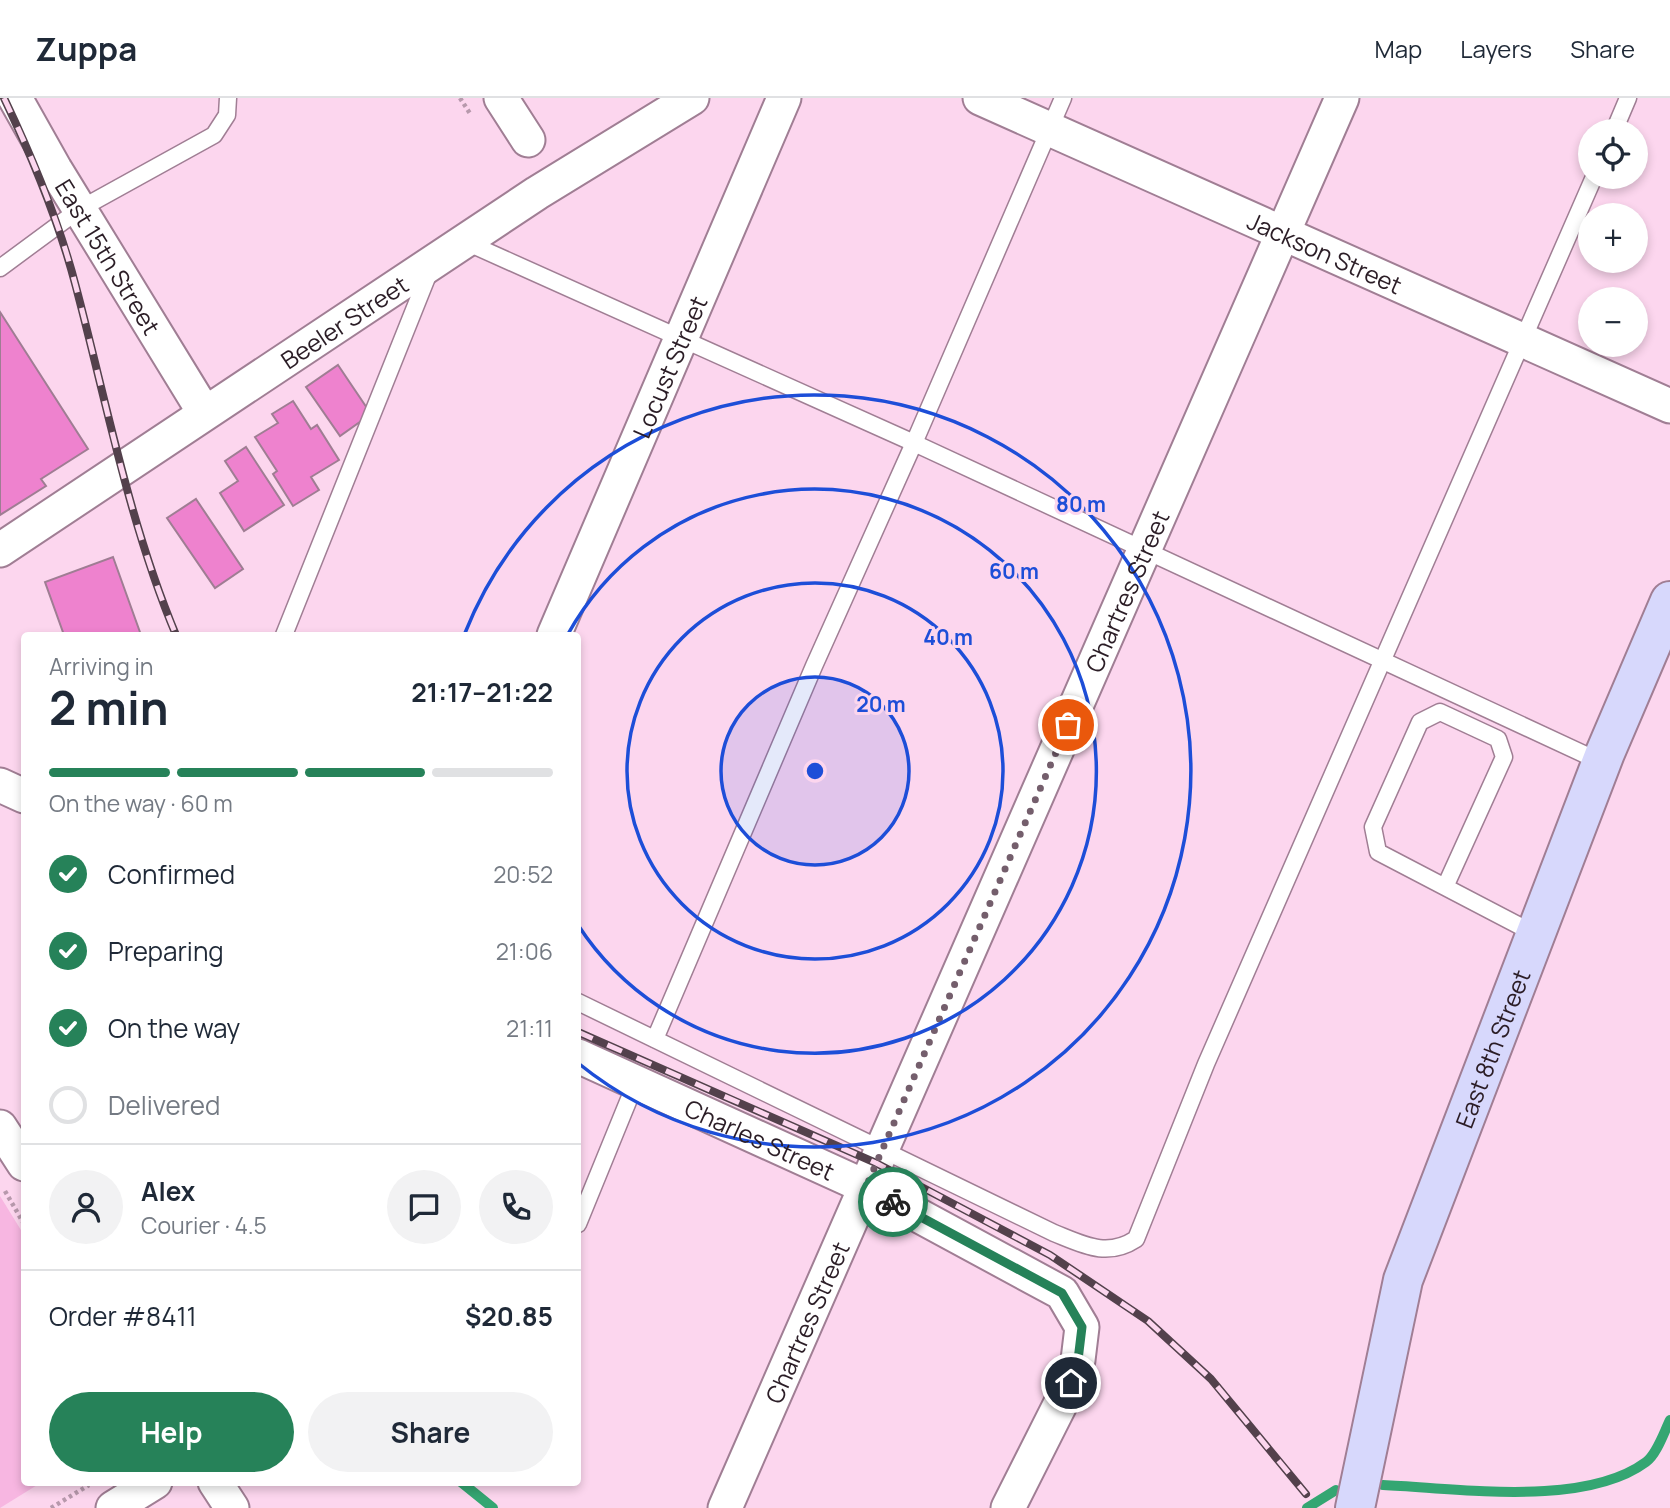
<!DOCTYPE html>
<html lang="en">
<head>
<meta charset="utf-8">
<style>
  body { margin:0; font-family:Manrope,sans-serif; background:#f2f2f3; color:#1f2937; height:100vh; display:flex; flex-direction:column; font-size:26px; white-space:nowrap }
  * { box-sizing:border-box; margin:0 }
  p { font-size:23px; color:#747a83 }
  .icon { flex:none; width:38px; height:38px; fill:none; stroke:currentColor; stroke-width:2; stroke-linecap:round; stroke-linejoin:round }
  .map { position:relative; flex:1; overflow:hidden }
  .panel { position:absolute; left:21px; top:534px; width:560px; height:854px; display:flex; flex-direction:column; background:#fff; border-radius:7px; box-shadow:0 4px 10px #0003 }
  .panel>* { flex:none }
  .tools { position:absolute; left:1578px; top:21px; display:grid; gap:14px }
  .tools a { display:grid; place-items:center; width:70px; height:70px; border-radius:50%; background:#fff; box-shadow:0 4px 10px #0003; font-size:35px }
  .pin { position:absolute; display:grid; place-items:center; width:60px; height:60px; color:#fff; margin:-30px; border:4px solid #fff; border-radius:50%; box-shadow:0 2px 7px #0007 }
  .courier { position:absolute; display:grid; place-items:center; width:70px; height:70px; margin:-35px; border:5px solid #268259; border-radius:50%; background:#fff; color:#222; box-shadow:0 2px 9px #0007 }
  .headline em { font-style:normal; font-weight:700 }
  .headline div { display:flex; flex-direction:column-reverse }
  .headline { display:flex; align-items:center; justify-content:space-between; height:119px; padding:0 28px }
  h1 { font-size:46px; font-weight:700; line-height:52px }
  .bar { display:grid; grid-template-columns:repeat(4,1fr); gap:10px 7px; align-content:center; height:84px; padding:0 28px }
  .bar i { height:9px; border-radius:5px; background:#e0e1e3 }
  .bar .active { background:#268259 }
  .bar p { grid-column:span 4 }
  .line { display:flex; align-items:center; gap:18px; padding:0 28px; border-top:2px solid #e0e1e3 }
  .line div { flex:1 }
  .round { display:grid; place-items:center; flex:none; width:74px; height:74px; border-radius:37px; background:#f2f2f3 }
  ol { padding:0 28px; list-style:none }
  li { display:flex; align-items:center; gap:21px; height:77px }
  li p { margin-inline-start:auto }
  li .icon { padding:7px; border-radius:50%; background:#268259; color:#fff; stroke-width:4 }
  li:last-child { color:#747a83 }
  li i { width:38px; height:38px; border:4px solid #e0e1e3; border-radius:50% }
  .action { display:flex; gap:14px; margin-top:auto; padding:14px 28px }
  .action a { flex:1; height:80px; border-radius:42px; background:#268259; color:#fff; font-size:28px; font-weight:700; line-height:80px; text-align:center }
  .action a+a { background:#f2f2f3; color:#1f2937 }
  header { display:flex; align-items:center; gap:42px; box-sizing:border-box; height:98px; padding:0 35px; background:#fff; border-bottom:2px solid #e0e1e3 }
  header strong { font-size:33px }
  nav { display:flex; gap:38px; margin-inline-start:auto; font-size:24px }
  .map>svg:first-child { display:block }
</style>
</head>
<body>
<header>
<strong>Zuppa</strong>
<nav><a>Map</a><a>Layers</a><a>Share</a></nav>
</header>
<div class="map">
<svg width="1670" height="1410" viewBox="0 0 1670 1410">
  <rect width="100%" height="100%" fill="#fcd6ee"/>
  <polygon fill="#f7b6e1" points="0,1098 24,1137 24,1384 42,1384 0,1410"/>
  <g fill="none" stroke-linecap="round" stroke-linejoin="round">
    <g stroke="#34a672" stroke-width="10">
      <polyline points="461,1384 493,1410"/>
      <path d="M1383 1387C1457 1390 1584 1410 1646 1364 1657 1356 1664 1334 1670 1322"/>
      <polyline points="1307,1410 1336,1392"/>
    </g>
  </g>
  <g fill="#ee82ce" stroke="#9f7d93" stroke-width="2">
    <polygon points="0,214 88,351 41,381 46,388 0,417"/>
    <polygon points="338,267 371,316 340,338 306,289"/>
    <polygon points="293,303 311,331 317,327 339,362 311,379 319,392 293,408 273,376 277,373 255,339 278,325 272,316"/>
    <polygon points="246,349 284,407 244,433 220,395 238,383 225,363"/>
    <polygon points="196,401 243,471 215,490 167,420"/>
    <polygon points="113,459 141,537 64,537 45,484"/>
  </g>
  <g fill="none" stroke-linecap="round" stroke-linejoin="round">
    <defs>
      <g id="lane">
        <polyline points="1614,33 1628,0"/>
        <polyline points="466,144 914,345 1063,0"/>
        <polyline points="0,170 80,111 214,37 227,17 228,0"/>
        <polyline points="284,537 430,172"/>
        <polyline points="1445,789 1504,659 1498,641 1440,614 1420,624 1373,729 1378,754 1535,836"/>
        <path d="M578 904 1054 1135C1084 1147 1107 1160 1136 1141L1206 966 1594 79"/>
        <polyline points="655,941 814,568 914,345 1601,664"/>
        <polyline points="578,1126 636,984"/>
      </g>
      <g id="street">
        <path id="s1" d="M15 0 55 71 204 314"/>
        <polyline points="501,0 528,42"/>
        <path id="s2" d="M980 0 1670 308"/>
        <path id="s3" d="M0 452 537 95 692 0"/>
        <path id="s4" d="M554 537 784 0"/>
        <polyline points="0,687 24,698"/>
        <path id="s5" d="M578 958 866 1089 1062 1195 1082 1229 1078 1262 1071 1285 1008 1410"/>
        <polyline points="0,1029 24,1066"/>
        <polyline points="215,1384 232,1410"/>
        <polyline points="113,1410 155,1384"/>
        <path id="s6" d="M725 1410 1342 0"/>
      </g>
      <g id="secondary">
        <path id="s7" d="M1355 1410 1403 1182 1605 655 1670 503"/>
      </g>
    </defs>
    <use href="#lane" stroke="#a07e94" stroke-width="19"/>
    <use href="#street" stroke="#a07e94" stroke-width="37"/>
    <use href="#secondary" stroke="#a07e94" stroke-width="42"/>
    <g stroke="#b799ac" stroke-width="4.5" stroke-dasharray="3.5 3.5" stroke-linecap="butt">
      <polyline points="460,0 471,17"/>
      <polyline points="5,1093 24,1126"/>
      <polyline points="51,1410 89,1387"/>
    </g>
    <use href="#lane" stroke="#fff" stroke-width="16"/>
    <use href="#street" stroke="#fff" stroke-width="33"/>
    <use href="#secondary" stroke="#d7d8fc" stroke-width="38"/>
    <defs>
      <g id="rail">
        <path d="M4 0C33 61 59 123 76 189 107 306 129 425 176 537"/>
        <polyline points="578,934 876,1065 1050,1157 1148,1223 1211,1281 1306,1396"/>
      </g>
    </defs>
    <use href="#rail" stroke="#53414c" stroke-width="8"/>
    <use href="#rail" stroke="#fcd6ee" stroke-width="5" stroke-dasharray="16" stroke-linecap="butt"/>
  </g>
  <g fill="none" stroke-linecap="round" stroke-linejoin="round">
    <polyline stroke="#745e6c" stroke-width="7" stroke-dasharray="0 12.6" points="893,1104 866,1089 1068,627"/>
    <polyline stroke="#268259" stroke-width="9" points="893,1104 1062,1195 1082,1229 1078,1262 1071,1285"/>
  </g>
  <circle cx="815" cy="673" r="94" fill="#1d4ed8" fill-opacity=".12"/>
  <g fill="none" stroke="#1d4ed8" stroke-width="3.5">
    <circle cx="815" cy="673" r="94"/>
    <circle cx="815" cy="673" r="188"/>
    <path d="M568 536A282 282 0 1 1 578 827"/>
    <path d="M465 535A376 376 0 1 1 578 965"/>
  </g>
  <g text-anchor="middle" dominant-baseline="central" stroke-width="6" stroke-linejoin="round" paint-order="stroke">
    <g font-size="24" fill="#2b1d26" stroke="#fcd6ee">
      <text stroke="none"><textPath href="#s2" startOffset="378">Jackson Street</textPath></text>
      <text stroke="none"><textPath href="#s1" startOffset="184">East 15th Street</textPath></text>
      <text stroke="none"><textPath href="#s3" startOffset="413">Beeler Street</textPath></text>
      <text stroke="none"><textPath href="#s4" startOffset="292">Locust Street</textPath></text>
      <text stroke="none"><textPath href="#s6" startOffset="1001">Chartres Street</textPath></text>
      <text stroke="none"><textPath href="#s7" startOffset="481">East 8th Street</textPath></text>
      <text stroke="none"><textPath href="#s5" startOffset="200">Charles Street</textPath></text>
      <text stroke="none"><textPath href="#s6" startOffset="203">Chartres Street</textPath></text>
    </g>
  </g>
  <circle cx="815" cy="673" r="10" fill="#1d4ed8" stroke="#fcd6ee" stroke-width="3.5"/>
  <g font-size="21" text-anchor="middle" font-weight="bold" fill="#1d4ed8" stroke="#fcd6ee" stroke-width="6" stroke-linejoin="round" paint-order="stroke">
    <text x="1081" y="414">80 m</text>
    <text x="1014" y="481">60 m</text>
    <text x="948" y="547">40 m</text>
    <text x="881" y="614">20 m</text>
  </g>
</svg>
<div class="tools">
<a><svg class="icon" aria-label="locate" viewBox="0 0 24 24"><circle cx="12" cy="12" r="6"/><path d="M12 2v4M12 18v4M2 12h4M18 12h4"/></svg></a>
<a>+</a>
<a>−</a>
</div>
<div class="pin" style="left:1068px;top:627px;background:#ea580c"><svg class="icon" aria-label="bag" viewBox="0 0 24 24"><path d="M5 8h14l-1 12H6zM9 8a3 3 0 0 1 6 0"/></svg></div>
<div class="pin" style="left:1071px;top:1285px;background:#1f2937"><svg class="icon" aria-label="home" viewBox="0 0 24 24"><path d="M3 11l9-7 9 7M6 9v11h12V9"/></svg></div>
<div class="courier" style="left:893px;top:1104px"><svg class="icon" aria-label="bike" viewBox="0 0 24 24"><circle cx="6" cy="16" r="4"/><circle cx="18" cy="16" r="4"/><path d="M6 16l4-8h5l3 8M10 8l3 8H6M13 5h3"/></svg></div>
<section class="panel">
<div class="headline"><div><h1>2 min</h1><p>Arriving in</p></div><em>21:17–21:22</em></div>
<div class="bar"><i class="active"></i><i class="active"></i><i class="active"></i><i></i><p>On the way · 60 m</p></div>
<ol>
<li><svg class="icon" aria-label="check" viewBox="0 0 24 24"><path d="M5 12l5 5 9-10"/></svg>Confirmed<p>20:52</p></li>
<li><svg class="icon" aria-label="check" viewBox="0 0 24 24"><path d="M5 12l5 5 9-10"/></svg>Preparing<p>21:06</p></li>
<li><svg class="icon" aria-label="check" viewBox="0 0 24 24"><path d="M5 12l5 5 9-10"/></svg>On the way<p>21:11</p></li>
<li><i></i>Delivered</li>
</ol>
<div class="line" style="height:126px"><a class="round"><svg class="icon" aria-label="person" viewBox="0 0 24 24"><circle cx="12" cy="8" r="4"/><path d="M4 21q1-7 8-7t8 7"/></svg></a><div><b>Alex</b><p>Courier · 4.5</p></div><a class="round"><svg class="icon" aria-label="chat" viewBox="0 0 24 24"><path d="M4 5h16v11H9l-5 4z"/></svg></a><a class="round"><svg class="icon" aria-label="phone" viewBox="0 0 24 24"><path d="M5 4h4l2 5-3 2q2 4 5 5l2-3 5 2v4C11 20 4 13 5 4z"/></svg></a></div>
<div class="line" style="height:91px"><div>Order #8411</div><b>$20.85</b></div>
<div class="action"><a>Help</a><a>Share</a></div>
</section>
</div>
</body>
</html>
